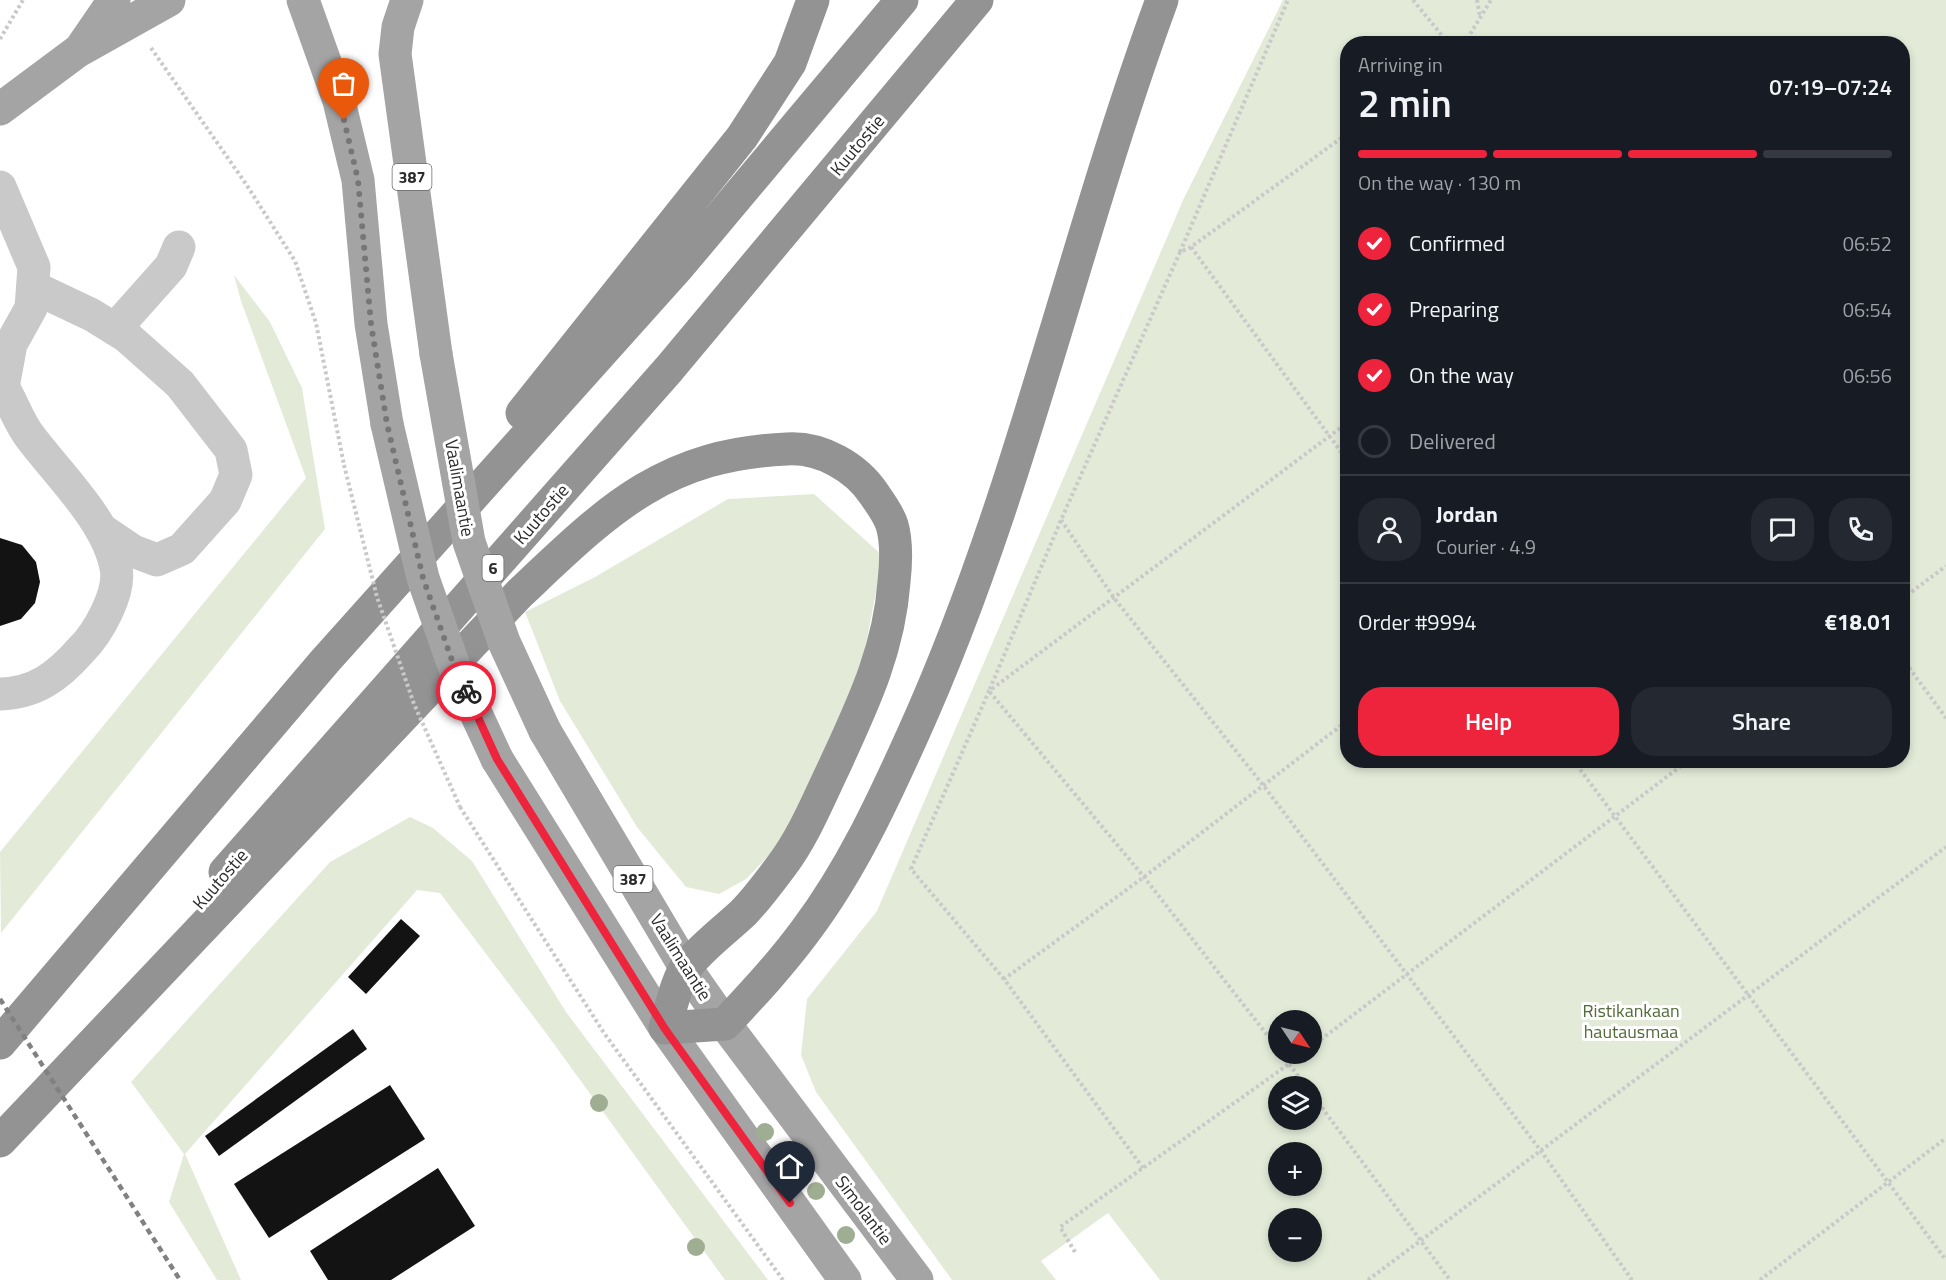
<!DOCTYPE html>
<html lang="en">
<head>
<meta charset="utf-8">
<style>
  body { margin:0; font-family:"Titillium Web",sans-serif; background:#242831; color:#f1f3f6; height:100vh; display:flex; flex-direction:column; font-size:22px; white-space:nowrap }
  * { box-sizing:border-box; margin:0 }
  p { font-size:20px; color:#9ea1a6 }
  .icon { flex:none; width:33px; height:33px; fill:none; stroke:currentColor; stroke-width:2; stroke-linecap:round; stroke-linejoin:round }
  .map { position:relative; flex:1; overflow:hidden }
  .sheet { position:absolute; left:1340px; top:36px; width:570px; height:732px; display:flex; flex-direction:column; background:#171b24; border-radius:24px; box-shadow:0 3px 9px #0003 }
  .sheet>* { flex:none }
  .needle { width:39px; rotate:125deg }
  .fabs { position:absolute; left:1268px; top:1010px; display:grid; gap:12px }
  .fabs a { display:grid; place-items:center; width:54px; height:54px; border-radius:50%; background:#171b24; box-shadow:0 3px 9px #0003; font-size:30px }
  .pin { position:absolute; display:grid; place-items:center; width:51px; height:51px; color:#fff; margin:-62px -26px; border-radius:50% 50% 50% 0; rotate:-45deg; box-shadow:0 0 6px #0007 }
  .pin .icon { rotate:45deg }
  .courier { position:absolute; display:grid; place-items:center; width:60px; height:60px; margin:-30px; border:4px solid #ee233c; border-radius:50%; background:#fff; color:#222; box-shadow:0 2px 8px #0007 }
  .overview em { font-style:normal; font-weight:600 }
  .overview div { display:flex; flex-direction:column-reverse }
  .overview { display:flex; align-items:center; justify-content:space-between; height:102px; padding:0 18px }
  h1 { font-size:39px; font-weight:600; line-height:45px }
  .bar { display:grid; grid-template-columns:repeat(4,1fr); gap:9px 6px; align-content:center; height:72px; padding:0 18px }
  .bar i { height:8px; border-radius:4px; background:#363941 }
  .bar .current { background:#ee233c }
  .bar p { grid-column:span 4 }
  .line { display:flex; align-items:center; gap:15px; padding:0 18px; border-top:2px solid #363941 }
  .line div { flex:1 }
  .round { display:grid; place-items:center; flex:none; width:63px; height:63px; border-radius:24px; background:#242831 }
  ol { padding:0 18px; list-style:none }
  li { display:flex; align-items:center; gap:18px; height:66px }
  li p { margin-inline-start:auto }
  li .icon { padding:6px; border-radius:50%; background:#ee233c; color:#fff; stroke-width:4 }
  li:last-child { color:#9ea1a6 }
  li i { width:33px; height:33px; border:3px solid #363941; border-radius:50% }
  .action { display:flex; gap:12px; margin-top:auto; padding:12px 18px }
  .action a { flex:1; height:69px; border-radius:24px; background:#ee233c; color:#fff; font-size:24px; font-weight:600; line-height:69px; text-align:center }
  .action a+a { background:#242831; color:#f1f3f6 }
  .map>svg:first-child { display:block }
</style>
</head>
<body>
<div class="map">
<svg width="1946" height="1280" viewBox="0 0 1946 1280">
  <rect width="100%" height="100%" fill="#fff"/>
  <g fill="#e3ebd8" fill-rule="evenodd">
    <path d="M1283 0H1946V1280H1160L1108 1213 1041 1261 1056 1280H952L816 1092 801 1055 807 999 877 911 1184 198ZM1347 44H1902V760H1347ZM1278 1020H1311V1053H1278ZM1278 1086H1311V1119H1278ZM1278 1152H1311V1185H1278ZM1278 1218H1311V1251H1278Z"/>
    <polygon points="234,275 270,322 302,388 325,529 1,933 0,852 306,478 241,301"/>
    <polygon points="814,494 883,556 860,675 782,842 746,879 719,894 686,887 637,827 560,701 525,612 595,577 728,499"/>
    <polygon points="410,817 433,828 472,861 566,1012 768,1280 725,1280 546,1033 440,893 417,890 185,1154 241,1280 217,1280 169,1202 184,1154 131,1082 330,862"/>
  </g>
  <g fill="#131313">
    <polygon points="0,538 22,545 36,562 40,582 35,603 21,619 0,626"/>
    <polygon points="401,919 420,936 366,994 348,977"/>
    <polygon points="353,1029 367,1049 219,1156 205,1136"/>
    <polygon points="390,1085 425,1139 269,1238 234,1184"/>
    <polygon points="438,1168 475,1226 391,1280 328,1280 310,1251"/>
  </g>
  <g fill="none" stroke-linecap="round" stroke-linejoin="round">
    <g stroke="#c9c9c9" stroke-width="4" stroke-dasharray="3 3" stroke-linecap="butt">
      <polyline points="1413,0 1449,44"/>
      <polyline points="1477,0 1480,17"/>
      <polyline points="0,39 23,0"/>
      <polyline points="1464,44 1491,0"/>
      <polyline points="151,48 246,184 295,261 316,323 344,465"/>
      <polyline points="1191,247 1347,460"/>
      <polyline points="1180,252 1288,0"/>
      <polyline points="1061,520 1114,598 1263,785 1541,1151 1632,1280"/>
      <polyline points="1902,599 1946,566"/>
      <polyline points="1902,658 1946,718"/>
      <polyline points="1573,760 1946,1260"/>
      <polyline points="460,807 604,1033 783,1280"/>
      <polyline points="1004,979 911,869 989,691 1347,423"/>
      <polyline points="1311,1047 1689,760"/>
      <polyline points="1278,1049 1144,877 989,691 1061,520 1180,252 1191,247 1347,134"/>
      <polyline points="1303,1053 1289,1064 1306,1086"/>
      <polyline points="1311,1093 1450,1280"/>
      <polyline points="1143,1168 1004,979 1144,877 1347,721"/>
      <polyline points="1075,1252 1060,1227 1289,1064 1281,1053"/>
      <polyline points="1368,1280 1946,847"/>
      <polyline points="1760,1280 1946,1138"/>
    </g>
    <g stroke="#c9c9c9" stroke-width="33">
      <polyline points="0,187 34,267 31,308 11,344 3,387"/>
      <polyline points="33,287 92,315 126,336 180,384 231,450 236,475 225,501 182,549 157,560 133,551 102,530"/>
      <polyline points="115,329 171,266 179,247"/>
      <path d="M0 382C12 400 18 422 31 438 59 475 108 522 116 568 121 593 98 633 81 650 58 676 36 693 0 694"/>
    </g>
    <g stroke="#a4a4a4" stroke-width="33">
      <polyline points="303,0 339,101 358,180 371,324 387,424"/>
      <polyline points="407,0 398,27 395,54 436,354"/>
      <polyline points="83,45 114,0"/>
      <polyline points="0,109 78,51 169,0"/>
      <polyline points="545,731 685,967 725,1024 917,1280"/>
      <polyline points="497,759 665,1028 845,1280"/>
    </g>
    <g stroke="#939393" stroke-width="33">
      <polyline points="522,413 742,137 790,63 813,0"/>
      <polyline points="225,872 669,369 977,0"/>
      <polyline points="0,1043 325,661 679,266 902,0"/>
      <path d="M0 1141 520 593C606 512 662 454 787 449 821 447 856 467 874 494 881 504 889 515 892 525 897 542 896 564 894 582 889 650 863 704 835 765 819 798 804 836 782 865 770 881 757 899 743 913 725 930 703 946 687 966 677 978 670 1012 665 1028L725 1024C753 994 781 964 806 930 851 870 883 801 914 732 1020 497 1073 242 1162 0"/>
    </g>
    <polyline stroke="#818181" stroke-width="4.5" stroke-dasharray="6 4.5" stroke-linecap="butt" points="0,999 180,1280"/>
    <polyline stroke="#c9c9c9" stroke-width="4" stroke-dasharray="3 3" stroke-linecap="butt" points="344,465 377,597 414,704 460,807"/>
    <g stroke="#a4a4a4" stroke-width="33">
      <polyline points="436,354 469,542 504,642 545,731"/>
      <polyline points="387,424 423,578 454,666 497,759"/>
    </g>
  </g>
  <g fill="#9fad92">
    <circle cx="599" cy="1103" r="9"/>
    <circle cx="765" cy="1132" r="9"/>
    <circle cx="816" cy="1191" r="9"/>
    <circle cx="846" cy="1235" r="9"/>
    <circle cx="696" cy="1247" r="9"/>
  </g>
  <g fill="none" stroke-linecap="round" stroke-linejoin="round">
    <polyline stroke="#767676" stroke-width="6" stroke-dasharray="0 10.8" points="344,120 358,180 371,324 387,424 423,578 454,666 466,691"/>
    <polyline stroke="#ee233c" stroke-width="8" points="466,691 497,759 665,1029 790,1203"/>
  </g>
  <g text-anchor="middle" dominant-baseline="central" stroke-width="6" stroke-linejoin="round" paint-order="stroke">
    <g fill="#fff" stroke="#6b6b6b" stroke-width="1.5">
      <rect x="392.5" y="164" width="39" height="26" rx="4.5"/>
      <rect x="482.5" y="555" width="21" height="26" rx="4.5"/>
      <rect x="613.5" y="866" width="39" height="26" rx="4.5"/>
    </g>
    <g font-size="16" font-weight="bold" fill="#2c2c2c">
      <text x="412" y="177">387</text>
      <text x="493" y="568">6</text>
      <text x="633" y="879">387</text>
    </g>
    <g font-size="18" fill="#2c2c2c" stroke="#fff">
      <text transform="translate(857 145) rotate(-50)">Kuutostie</text>
      <text transform="translate(460 488) rotate(80)">Vaalimaantie</text>
      <text transform="translate(541 514) rotate(-49)">Kuutostie</text>
      <text transform="translate(220 879) rotate(-49)">Kuutostie</text>
      <text transform="translate(681 957) rotate(58)">Vaalimaantie</text>
      <text transform="translate(864 1210) rotate(53)">Simolantie</text>
    </g>
    <g font-size="18" fill="#516a38" stroke="#fff">
      <text x="1631" y="1010">Ristikankaan<tspan x="1631" dy="21">hautausmaa</tspan></text>
    </g>
  </g>
</svg>
<div class="fabs">
<a><svg class="needle" viewBox="-14 -14 28 28"><path d="M0-13l5 13h-10z" fill="#e53935"/><path d="M0 13l5-13h-10z" fill="#9ea1a6"/></svg></a>
<a><svg class="icon" aria-label="layers" viewBox="0 0 24 24"><path d="M12 4l9 5-9 5-9-5zM3 14l9 5 9-5"/></svg></a>
<a>+</a>
<a>−</a>
</div>
<div class="pin" style="left:344px;top:120px;background:#ea580c"><svg class="icon" aria-label="bag" viewBox="0 0 24 24"><path d="M5 8h14l-1 12H6zM9 8a3 3 0 0 1 6 0"/></svg></div>
<div class="pin" style="left:790px;top:1203px;background:#1f2937"><svg class="icon" aria-label="home" viewBox="0 0 24 24"><path d="M3 11l9-7 9 7M6 9v11h12V9"/></svg></div>
<div class="courier" style="left:466px;top:691px"><svg class="icon" aria-label="bike" viewBox="0 0 24 24"><circle cx="6" cy="16" r="4"/><circle cx="18" cy="16" r="4"/><path d="M6 16l4-8h5l3 8M10 8l3 8H6M13 5h3"/></svg></div>
<section class="sheet">
<div class="overview"><div><h1>2 min</h1><p>Arriving in</p></div><em>07:19–07:24</em></div>
<div class="bar"><i class="current"></i><i class="current"></i><i class="current"></i><i></i><p>On the way · 130 m</p></div>
<ol>
<li><svg class="icon" aria-label="check" viewBox="0 0 24 24"><path d="M5 12l5 5 9-10"/></svg>Confirmed<p>06:52</p></li>
<li><svg class="icon" aria-label="check" viewBox="0 0 24 24"><path d="M5 12l5 5 9-10"/></svg>Preparing<p>06:54</p></li>
<li><svg class="icon" aria-label="check" viewBox="0 0 24 24"><path d="M5 12l5 5 9-10"/></svg>On the way<p>06:56</p></li>
<li><i></i>Delivered</li>
</ol>
<div class="line" style="height:108px"><a class="round"><svg class="icon" aria-label="person" viewBox="0 0 24 24"><circle cx="12" cy="8" r="4"/><path d="M4 21q1-7 8-7t8 7"/></svg></a><div><b>Jordan</b><p>Courier · 4.9</p></div><a class="round"><svg class="icon" aria-label="chat" viewBox="0 0 24 24"><path d="M4 5h16v11H9l-5 4z"/></svg></a><a class="round"><svg class="icon" aria-label="phone" viewBox="0 0 24 24"><path d="M5 4h4l2 5-3 2q2 4 5 5l2-3 5 2v4C11 20 4 13 5 4z"/></svg></a></div>
<div class="line" style="height:78px"><div>Order #9994</div><b>€18.01</b></div>
<div class="action"><a>Help</a><a>Share</a></div>
</section>
</div>
</body>
</html>
